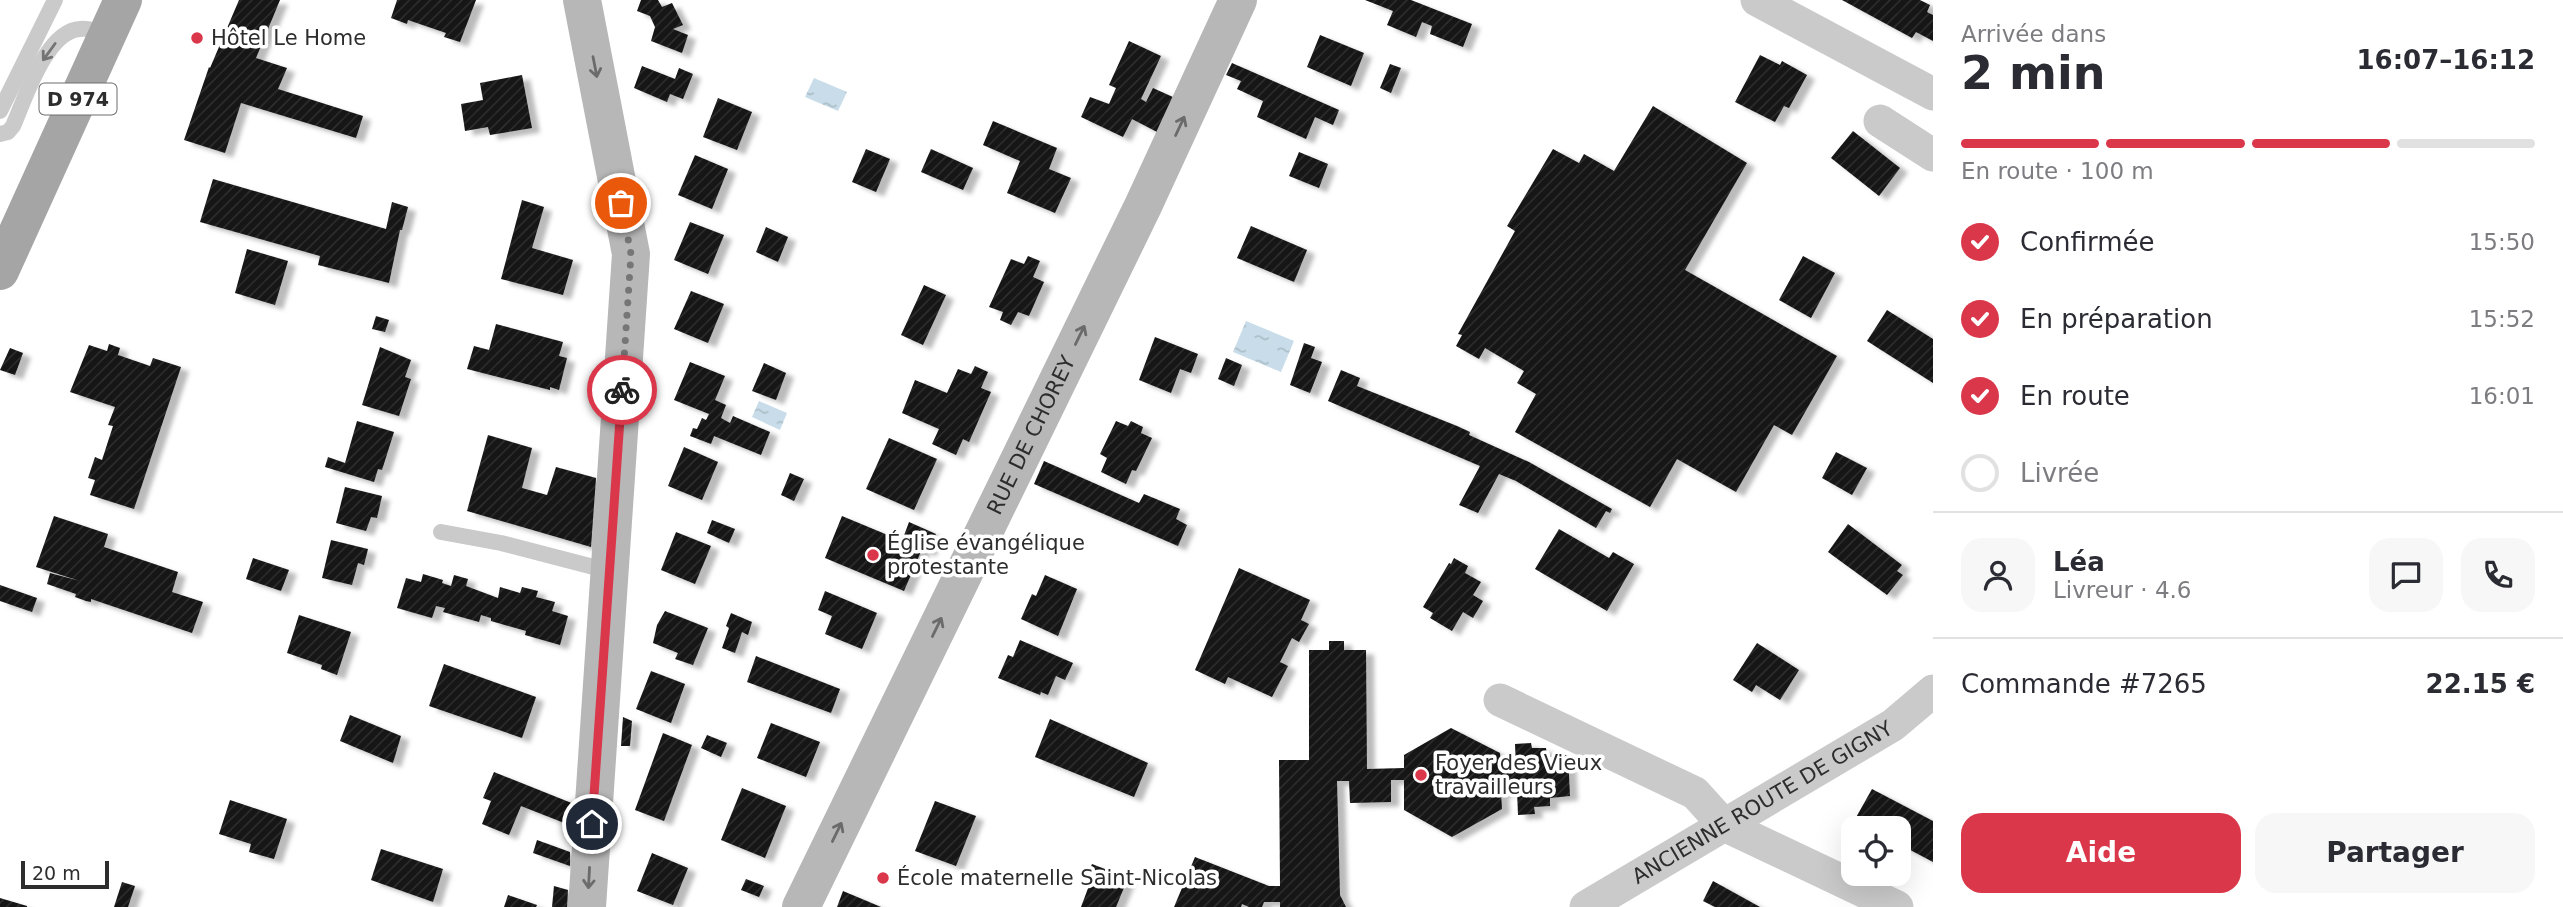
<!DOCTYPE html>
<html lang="fr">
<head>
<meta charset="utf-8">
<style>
  body { margin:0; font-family:"DejaVu Sans",sans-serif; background:#f7f7f7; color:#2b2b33; height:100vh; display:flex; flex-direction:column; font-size:26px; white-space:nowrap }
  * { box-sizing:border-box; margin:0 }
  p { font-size:23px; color:#7c7c81 }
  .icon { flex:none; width:38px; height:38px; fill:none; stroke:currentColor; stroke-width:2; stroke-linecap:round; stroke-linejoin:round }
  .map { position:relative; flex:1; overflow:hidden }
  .side { display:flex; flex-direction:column; background:#fff; width:630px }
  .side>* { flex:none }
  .tools { position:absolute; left:1841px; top:816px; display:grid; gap:14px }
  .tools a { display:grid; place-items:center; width:70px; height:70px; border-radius:14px; background:#fff; box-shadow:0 7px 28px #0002; font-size:35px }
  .scale { position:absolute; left:21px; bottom:18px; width:88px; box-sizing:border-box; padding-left:7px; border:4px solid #2d2d2d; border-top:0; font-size:19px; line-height:24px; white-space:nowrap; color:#2d2d2d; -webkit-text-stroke:5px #fff; paint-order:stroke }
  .pin { position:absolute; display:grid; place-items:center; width:60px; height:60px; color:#fff; margin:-30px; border:4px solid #fff; border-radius:50%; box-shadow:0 2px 7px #0007 }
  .courier { position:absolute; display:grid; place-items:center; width:70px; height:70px; margin:-35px; border:5px solid #da384a; border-radius:50%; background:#fff; color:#222; box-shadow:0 2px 9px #0007 }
  .summary em { font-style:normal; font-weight:700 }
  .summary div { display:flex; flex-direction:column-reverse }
  .summary { display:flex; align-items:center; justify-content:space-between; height:119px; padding:0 28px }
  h1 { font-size:46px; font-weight:700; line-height:52px }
  .bar { display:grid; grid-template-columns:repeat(4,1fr); gap:10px 7px; align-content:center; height:84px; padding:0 28px }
  .bar i { height:9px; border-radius:5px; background:#e1e1e2 }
  .bar .current { background:#da384a }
  .bar p { grid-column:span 4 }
  .line { display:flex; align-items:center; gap:18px; padding:0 28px; border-top:2px solid #e1e1e2 }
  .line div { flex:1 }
  .round { display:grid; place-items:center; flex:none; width:74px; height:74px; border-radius:21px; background:#f7f7f7 }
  ol { padding:0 28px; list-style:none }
  li { display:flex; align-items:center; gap:21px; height:77px }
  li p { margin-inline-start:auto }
  li .icon { padding:7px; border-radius:50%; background:#da384a; color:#fff; stroke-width:4 }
  li:last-child { color:#7c7c81 }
  li i { width:38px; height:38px; border:4px solid #e1e1e2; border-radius:50% }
  .action { display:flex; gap:14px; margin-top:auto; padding:14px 28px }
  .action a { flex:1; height:80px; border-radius:21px; background:#da384a; color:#fff; font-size:28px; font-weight:700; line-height:80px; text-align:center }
  .action a+a { background:#f7f7f7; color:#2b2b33 }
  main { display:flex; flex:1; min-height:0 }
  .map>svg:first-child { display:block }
</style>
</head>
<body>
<main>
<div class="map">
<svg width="1933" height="907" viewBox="0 0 1933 907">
  <defs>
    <pattern id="water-ripples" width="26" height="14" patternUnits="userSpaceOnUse" patternTransform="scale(1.75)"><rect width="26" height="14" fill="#c8dde9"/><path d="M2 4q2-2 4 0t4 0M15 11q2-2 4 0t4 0" fill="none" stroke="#acbec8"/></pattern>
    <pattern id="building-hatch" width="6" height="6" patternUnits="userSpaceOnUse" patternTransform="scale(1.75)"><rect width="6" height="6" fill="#141414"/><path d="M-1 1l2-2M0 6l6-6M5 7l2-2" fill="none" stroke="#2e2e2e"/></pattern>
    <filter id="shadow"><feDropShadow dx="8" dy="4.5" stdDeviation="2" flood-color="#0004"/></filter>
  </defs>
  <rect width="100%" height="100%" fill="#fff"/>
  <g fill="url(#water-ripples)">
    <polygon points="814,78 847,92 838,111 805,97"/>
    <polygon points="1246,321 1294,341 1281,372 1233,352"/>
    <polygon points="759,401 787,413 780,430 752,417"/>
  </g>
  <g fill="url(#building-hatch)" filter="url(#shadow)">
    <polygon points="239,0 280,0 256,58 287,68 278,89 363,116 356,138 241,103 225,153 184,140 209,67 210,68"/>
    <polygon points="397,0 476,0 460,42 444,37 446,33 408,20 407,24 391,18"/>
    <polygon points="641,0 658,0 662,7 672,3 683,25 673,29 688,35 682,53 651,41 655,27 650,16 637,11"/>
    <polygon points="1365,0 1411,0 1472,24 1463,47 1430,34 1432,26 1422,22 1416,37 1387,25 1393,11"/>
    <polygon points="1842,0 1920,0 1930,5 1927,12 1933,15 1933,41 1916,32 1912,38"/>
    <polygon points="1320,35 1364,53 1351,86 1307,67"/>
    <polygon points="1129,41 1161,56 1141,99 1146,102 1153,88 1175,98 1159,133 1132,119 1123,137 1081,117 1090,97 1109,104 1116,88 1109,85"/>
    <polygon points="1760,55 1780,65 1782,61 1807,75 1789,108 1784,106 1775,122 1735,102"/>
    <polygon points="1232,63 1339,110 1333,125 1315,117 1306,139 1257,117 1263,101 1237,89 1241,81 1226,75"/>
    <polygon points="1390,64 1401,68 1391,93 1380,88"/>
    <polygon points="642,66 675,79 679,68 693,74 683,99 670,94 667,102 634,88"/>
    <polygon points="522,75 532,128 490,135 488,127 465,131 461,104 483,100 480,83"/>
    <polygon points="718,98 752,112 737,150 703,137"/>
    <polygon points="1653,106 1747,163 1685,270 1837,356 1792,435 1774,425 1736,492 1677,459 1650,507 1515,432 1536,394 1517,383 1524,371 1485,348 1479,359 1456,346 1462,335 1458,334 1515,231 1507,226 1553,149 1579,163 1584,154 1614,171"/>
    <polygon points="993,121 1057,148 1049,169 1071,178 1055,213 1007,193 1020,161 983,145"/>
    <polygon points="1853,131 1900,168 1879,196 1831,158"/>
    <polygon points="866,149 890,159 876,192 852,182"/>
    <polygon points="931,149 973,168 963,190 921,172"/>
    <polygon points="1299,152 1328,164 1319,188 1289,176"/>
    <polygon points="695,155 728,169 712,209 678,195"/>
    <polygon points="213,179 386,229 392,202 408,207 402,230 400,230 389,283 318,265 320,256 200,222"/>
    <polygon points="522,200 544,207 532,248 573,260 563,295 501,279"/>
    <polygon points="690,222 724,235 708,274 674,260"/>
    <polygon points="1251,226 1307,250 1294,282 1237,258"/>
    <polygon points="766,227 788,237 778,262 756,252"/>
    <polygon points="247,249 288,261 275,305 235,293"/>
    <polygon points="1028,256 1040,261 1033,277 1044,282 1029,316 1018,312 1011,325 1000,320 1003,312 989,307 1011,259 1024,264"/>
    <polygon points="1803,256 1835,273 1811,318 1779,300"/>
    <polygon points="924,285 946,295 923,345 901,335"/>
    <polygon points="691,291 724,304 708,343 674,329"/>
    <polygon points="1887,310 1933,339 1933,383 1867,341"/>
    <polygon points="376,316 389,320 385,332 372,329"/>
    <polygon points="496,324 563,342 559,356 567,358 559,390 550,387 550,390 467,369 474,346 489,350"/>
    <polygon points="1155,337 1198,354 1191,373 1180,369 1171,393 1139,380"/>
    <polygon points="1304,343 1315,347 1311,358 1322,362 1310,393 1290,385"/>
    <polygon points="109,344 120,348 118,355 150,366 153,358 181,367 134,509 90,495 95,480 88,478 95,457 102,460 113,426 108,425 115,407 70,392 89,345 107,351"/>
    <polygon points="380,347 411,360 405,377 411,379 399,416 362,405"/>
    <polygon points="10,348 23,353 15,375 0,370"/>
    <polygon points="1226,358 1242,365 1234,386 1218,379"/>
    <polygon points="690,362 725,376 715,400 726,405 721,418 730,423 733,416 770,432 761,455 714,436 711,444 690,436 693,428 697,429 702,418 706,420 709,414 674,400"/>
    <polygon points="764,363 786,373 776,400 752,391"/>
    <polygon points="975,366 988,372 981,388 991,392 969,442 963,439 956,455 932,444 939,429 902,413 915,380 947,393 958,369 971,374"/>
    <polygon points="1341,370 1360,378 1357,386 1457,426 1470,432 1469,435 1529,462 1612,509 1610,513 1606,511 1596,528 1516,481 1499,474 1478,513 1459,505 1480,466 1328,401"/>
    <polygon points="357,421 394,432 382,470 378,469 374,482 325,467 328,457 345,463"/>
    <polygon points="1116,421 1128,426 1131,421 1143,427 1141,433 1152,438 1136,471 1132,470 1126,484 1101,472 1107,458 1100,454"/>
    <polygon points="488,435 532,448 522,488 547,495 556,467 596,478 591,547 467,511"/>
    <polygon points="889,438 937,459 914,510 866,489"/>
    <polygon points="684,447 718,462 702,500 668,486"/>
    <polygon points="1836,452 1867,468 1852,495 1822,478"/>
    <polygon points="1044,461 1139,503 1144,494 1180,509 1176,519 1187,525 1178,546 1034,484"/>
    <polygon points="790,473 804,479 794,501 781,495"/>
    <polygon points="345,487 382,496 377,518 371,517 366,531 336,523"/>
    <polygon points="54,516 108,534 104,547 178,572 172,592 203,602 192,633 91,599 91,602 86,601 75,597 76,594 47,584 50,573 80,581 36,567"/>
    <polygon points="842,516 902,541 909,522 936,534 928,552 922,549 904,591 825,558"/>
    <polygon points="712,520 735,529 729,543 707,533"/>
    <polygon points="1848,524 1902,565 1897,571 1903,575 1887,595 1828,552"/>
    <polygon points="1559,529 1609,558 1613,552 1634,564 1607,611 1535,569"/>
    <polygon points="676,532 711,546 695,584 661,570"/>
    <polygon points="331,540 368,549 364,565 358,563 352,585 322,578"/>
    <polygon points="253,558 289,570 281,591 246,579"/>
    <polygon points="1454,558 1468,566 1465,573 1481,582 1473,595 1483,601 1473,618 1463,612 1452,631 1430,618 1433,613 1423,607 1449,563 1451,564"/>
    <polygon points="1239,568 1310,600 1301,620 1309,624 1299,642 1292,638 1280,662 1288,666 1272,697 1228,677 1225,684 1195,670"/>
    <polygon points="423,574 443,580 442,583 451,586 454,575 468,579 466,586 498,598 500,587 520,593 522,587 538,591 536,597 555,602 552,611 568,616 560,645 525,635 526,631 491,621 491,618 481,615 479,622 443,612 445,608 436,606 432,618 397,608 406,578 421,582"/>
    <polygon points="1045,575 1077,589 1058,636 1021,619 1032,594 1036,596"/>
    <polygon points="0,585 37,598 32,612 0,601"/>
    <polygon points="825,591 877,613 862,649 825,634 832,616 818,610"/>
    <polygon points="665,611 708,628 693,665 675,659 678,653 653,643 657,625"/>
    <polygon points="731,613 752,622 748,635 742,632 735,653 722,648 729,628 726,626"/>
    <polygon points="299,615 351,632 337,675 321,669 322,665 287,653"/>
    <polygon points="1020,640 1073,663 1065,680 1056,676 1048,695 1041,692 1040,695 998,678 1008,655 1013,657"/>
    <polygon points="1329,641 1344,641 1344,650 1366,650 1367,769 1404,768 1404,755 1451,728 1500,753 1501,770 1516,768 1515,744 1531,743 1532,748 1546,748 1547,756 1568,755 1570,796 1550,798 1550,806 1534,807 1535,814 1518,815 1517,791 1501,793 1502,809 1452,837 1404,810 1404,780 1391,780 1391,802 1350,803 1349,781 1337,781 1340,895 1346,907 1280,907 1280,902 1264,902 1262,907 1249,907 1242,904 1241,907 1174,907 1195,857 1269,886 1280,886 1279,760 1309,760 1309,650 1329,650"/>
    <polygon points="1757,643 1799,670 1780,700 1756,685 1752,692 1733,680"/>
    <polygon points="756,656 840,689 831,713 747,682"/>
    <polygon points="444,664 536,697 522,738 429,706"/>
    <polygon points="651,671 685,684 671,723 636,709"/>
    <polygon points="350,715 401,736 393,763 340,741"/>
    <polygon points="623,717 632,721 630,746 621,746"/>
    <polygon points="1050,719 1148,763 1134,797 1035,757"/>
    <polygon points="771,723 820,742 806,777 757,758"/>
    <polygon points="663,733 692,745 664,821 635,810"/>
    <polygon points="707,735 727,743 721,757 701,748"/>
    <polygon points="494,772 574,804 572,826 521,806 509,835 482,824 491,801 483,798"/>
    <polygon points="742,788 786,806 765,858 721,840"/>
    <polygon points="1872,789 1933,821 1933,862 1899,844 1899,828 1866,828 1854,821"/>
    <polygon points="230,800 287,819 274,859 249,852 251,844 219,834"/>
    <polygon points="935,801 976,816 956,866 915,851"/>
    <polygon points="537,840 570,852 570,866 533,853"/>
    <polygon points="381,849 443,869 433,902 371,880"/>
    <polygon points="652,853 688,868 673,905 637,891"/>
    <polygon points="1092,864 1128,878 1116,907 1081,907 1090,883 1085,881"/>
    <polygon points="746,879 764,886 759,897 741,890"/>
    <polygon points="1713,881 1760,907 1715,907 1703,901"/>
    <polygon points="122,882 135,886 128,907 114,907"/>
    <polygon points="554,886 568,890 567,907 552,907"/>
    <polygon points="843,891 881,907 837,907"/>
    <polygon points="508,895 537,905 536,907 504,907"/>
    <polygon points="0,898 27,906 27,907 0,907"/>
  </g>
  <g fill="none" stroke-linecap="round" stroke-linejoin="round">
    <g stroke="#cacaca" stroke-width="16">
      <polyline points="0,111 55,0"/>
      <path d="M0 134 8 132 13 126C25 99 46 31 80 29 89 28 98 31 107 35"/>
      <polyline points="441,532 501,543 609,571"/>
    </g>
    <g stroke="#cacaca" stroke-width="33">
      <polyline points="1757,0 1933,94"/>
      <polyline points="1880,121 1933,155"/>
      <polyline points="1500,700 1695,793 1724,825 1897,907"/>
      <path id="s1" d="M1586 907 1893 725 1933 691"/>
    </g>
    <g stroke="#b7b7b7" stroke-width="38">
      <polyline points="582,0 631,254 587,907"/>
      <path id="s2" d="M801 907 1143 206 1238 0"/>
    </g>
    <polyline stroke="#a5a5a5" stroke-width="38" points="0,271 123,0"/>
  </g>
  <defs><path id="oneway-shaft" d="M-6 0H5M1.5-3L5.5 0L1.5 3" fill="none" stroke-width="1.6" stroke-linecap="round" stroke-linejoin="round" transform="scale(1.75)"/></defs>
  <use stroke="#747474" href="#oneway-shaft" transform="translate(49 52) rotate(126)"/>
  <g stroke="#6b6b6b">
    <use href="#oneway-shaft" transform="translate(595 67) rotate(79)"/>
    <use href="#oneway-shaft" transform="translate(1180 126) rotate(-65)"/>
    <use href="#oneway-shaft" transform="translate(1080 335) rotate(-64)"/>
    <use href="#oneway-shaft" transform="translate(937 627) rotate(-64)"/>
    <use href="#oneway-shaft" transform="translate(837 832) rotate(-64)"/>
    <use href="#oneway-shaft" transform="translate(589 878) rotate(93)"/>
  </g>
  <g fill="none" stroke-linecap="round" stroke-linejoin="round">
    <polyline stroke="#767676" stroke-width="7" stroke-dasharray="0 12.6" points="621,203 631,254 622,390"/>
    <polyline stroke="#da384a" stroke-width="9" points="592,824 622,390"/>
  </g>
  <g fill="#da384a" stroke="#fff" stroke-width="2.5">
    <circle cx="197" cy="38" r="7"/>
    <circle cx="873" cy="555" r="7"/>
    <circle cx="1421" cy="775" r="7"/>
    <circle cx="883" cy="878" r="7"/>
  </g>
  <g text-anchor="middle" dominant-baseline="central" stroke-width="7" stroke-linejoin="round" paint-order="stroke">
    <rect fill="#fff" stroke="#6c6c6c" stroke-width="2" x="39.5" y="83.5" width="77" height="31" rx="5"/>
    <g font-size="19" font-weight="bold" fill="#2d2d2d">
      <text x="78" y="99">D 974</text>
    </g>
    <g font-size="21" fill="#2d2d2d" stroke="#fff" text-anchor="start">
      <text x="211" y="38">Hôtel Le Home</text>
      <text x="887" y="543">Église évangélique<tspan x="887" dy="24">protestante</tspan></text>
      <text x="1435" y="763">Foyer des Vieux<tspan x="1435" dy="24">travailleurs</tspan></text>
      <text x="897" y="878">École maternelle Saint-Nicolas</text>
    </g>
    <g font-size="21" fill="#2d2d2d" stroke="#fff">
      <text stroke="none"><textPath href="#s2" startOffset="525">RUE DE CHOREY</textPath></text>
      <text stroke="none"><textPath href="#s1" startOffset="205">ANCIENNE ROUTE DE GIGNY</textPath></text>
    </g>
  </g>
</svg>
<div class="tools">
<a><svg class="icon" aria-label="locate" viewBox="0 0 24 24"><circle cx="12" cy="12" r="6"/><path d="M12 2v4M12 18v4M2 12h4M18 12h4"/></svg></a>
</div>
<div class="scale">20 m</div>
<div class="pin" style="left:621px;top:203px;background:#ea580c"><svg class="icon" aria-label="bag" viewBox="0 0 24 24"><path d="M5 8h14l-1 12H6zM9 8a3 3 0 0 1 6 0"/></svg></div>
<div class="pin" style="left:592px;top:824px;background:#1f2937"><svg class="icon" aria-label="home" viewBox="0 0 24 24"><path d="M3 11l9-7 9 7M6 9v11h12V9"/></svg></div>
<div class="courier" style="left:622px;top:390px"><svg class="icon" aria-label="bike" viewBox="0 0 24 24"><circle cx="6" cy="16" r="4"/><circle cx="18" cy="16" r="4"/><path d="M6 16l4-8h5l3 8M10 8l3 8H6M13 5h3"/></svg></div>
</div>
<section class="side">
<div class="summary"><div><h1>2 min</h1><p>Arrivée dans</p></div><em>16:07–16:12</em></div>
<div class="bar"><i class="current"></i><i class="current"></i><i class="current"></i><i></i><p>En route · 100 m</p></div>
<ol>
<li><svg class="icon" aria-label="check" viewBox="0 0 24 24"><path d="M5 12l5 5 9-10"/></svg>Confirmée<p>15:50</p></li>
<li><svg class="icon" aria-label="check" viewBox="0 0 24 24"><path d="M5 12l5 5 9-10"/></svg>En préparation<p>15:52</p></li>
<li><svg class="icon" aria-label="check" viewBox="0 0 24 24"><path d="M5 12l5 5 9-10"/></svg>En route<p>16:01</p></li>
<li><i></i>Livrée</li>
</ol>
<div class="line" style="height:126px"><a class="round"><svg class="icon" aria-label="person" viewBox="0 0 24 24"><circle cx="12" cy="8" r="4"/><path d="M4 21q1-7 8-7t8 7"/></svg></a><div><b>Léa</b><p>Livreur · 4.6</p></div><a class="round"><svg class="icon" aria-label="chat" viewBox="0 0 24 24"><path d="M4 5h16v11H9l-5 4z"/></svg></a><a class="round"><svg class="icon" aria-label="phone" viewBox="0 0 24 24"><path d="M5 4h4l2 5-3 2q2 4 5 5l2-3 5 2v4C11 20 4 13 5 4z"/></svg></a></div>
<div class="line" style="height:91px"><div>Commande #7265</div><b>22.15 €</b></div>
<div class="action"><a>Aide</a><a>Partager</a></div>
</section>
</main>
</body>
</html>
